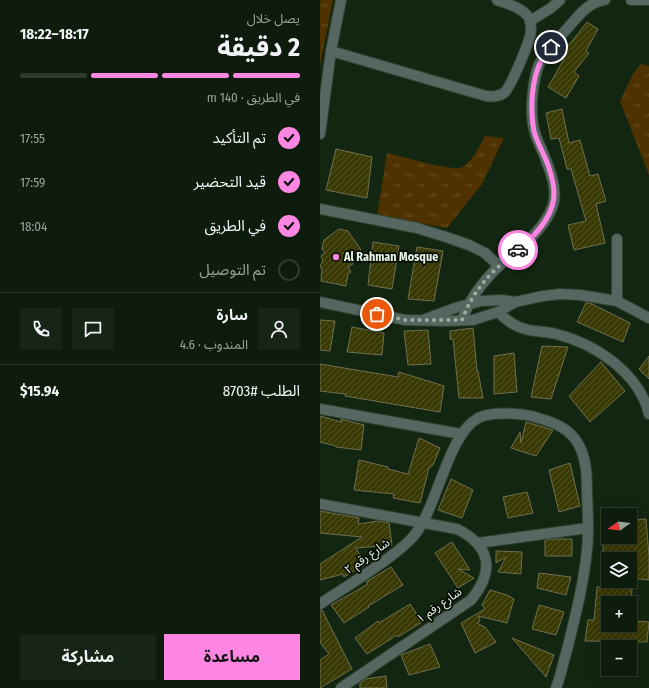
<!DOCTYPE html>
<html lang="ar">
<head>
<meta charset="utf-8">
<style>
  body { margin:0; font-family:"Fira Sans Condensed","Noto Sans Arabic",sans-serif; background:#172516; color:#f1f3f6; direction:rtl; height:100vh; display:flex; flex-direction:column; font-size:15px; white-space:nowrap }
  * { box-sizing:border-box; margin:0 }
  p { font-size:13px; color:#9ba19d }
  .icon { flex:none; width:22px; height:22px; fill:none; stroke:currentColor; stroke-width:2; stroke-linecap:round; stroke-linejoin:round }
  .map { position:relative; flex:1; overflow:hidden; direction:ltr }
  .panel { display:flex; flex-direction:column; background:#0e1c0d; width:320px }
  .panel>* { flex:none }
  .needle { width:26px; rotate:256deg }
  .tools { position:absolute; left:281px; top:508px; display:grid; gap:8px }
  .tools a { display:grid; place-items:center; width:36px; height:36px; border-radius:0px; background:#0e1c0d; box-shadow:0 4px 16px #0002,0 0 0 1px #2e3a2e; font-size:20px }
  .pin { position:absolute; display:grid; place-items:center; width:34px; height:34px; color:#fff; margin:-17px; border:2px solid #fff; border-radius:50%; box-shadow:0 1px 4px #0007 }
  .courier { position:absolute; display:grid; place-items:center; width:40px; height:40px; margin:-20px; border:3px solid #fd86e2; border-radius:50%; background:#fff; color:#222; box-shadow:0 1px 5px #0007 }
  .headline em { font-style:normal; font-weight:700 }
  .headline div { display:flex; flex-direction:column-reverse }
  .headline { display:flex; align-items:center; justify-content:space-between; height:68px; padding:0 20px }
  h1 { font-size:26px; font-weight:700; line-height:30px }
  .bar { display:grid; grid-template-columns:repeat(4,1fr); gap:6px 4px; align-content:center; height:48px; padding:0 20px }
  .bar i { height:5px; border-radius:3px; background:#2e3a2e }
  .bar .on { background:#fd86e2 }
  .bar p { grid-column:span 4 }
  .line { display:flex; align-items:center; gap:10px; padding:0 20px; border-top:1px solid #2e3a2e }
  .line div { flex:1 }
  .round { display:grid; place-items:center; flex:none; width:42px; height:42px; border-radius:0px; background:#172516 }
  ol { padding:0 20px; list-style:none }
  li { display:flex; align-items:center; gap:12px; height:44px }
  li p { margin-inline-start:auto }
  li .icon { padding:4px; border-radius:50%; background:#fd86e2; color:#111; stroke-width:4 }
  li:last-child { color:#9ba19d }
  li i { width:22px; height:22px; border:2px solid #2e3a2e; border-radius:50% }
  .action { display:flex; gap:8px; margin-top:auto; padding:8px 20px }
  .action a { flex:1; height:46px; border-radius:0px; background:#fd86e2; color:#111; font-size:16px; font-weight:700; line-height:46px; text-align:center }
  .action a+a { background:#172516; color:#f1f3f6 }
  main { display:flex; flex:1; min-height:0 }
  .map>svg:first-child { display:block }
</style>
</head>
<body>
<main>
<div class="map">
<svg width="329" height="688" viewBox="0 0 329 688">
  <defs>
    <pattern id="grass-tufts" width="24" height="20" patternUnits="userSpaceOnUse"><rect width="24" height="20" fill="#4e3200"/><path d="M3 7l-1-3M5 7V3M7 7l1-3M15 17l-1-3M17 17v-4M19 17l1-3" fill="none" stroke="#685025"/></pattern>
    <pattern id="building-hatch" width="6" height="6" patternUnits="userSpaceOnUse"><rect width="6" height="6" fill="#393903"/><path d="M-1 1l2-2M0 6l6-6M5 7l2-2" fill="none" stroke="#565628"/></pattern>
  </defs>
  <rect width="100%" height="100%" fill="#132611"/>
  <g fill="url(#grass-tufts)">
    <polygon points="0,0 13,0 0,65"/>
    <polygon points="321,64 329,66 329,175 300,101 313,74"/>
    <path d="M165 136 184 138 162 184 127 228 57 215 67 153C81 156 132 172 143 167 152 162 160 145 165 136Z"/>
  </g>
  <g fill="url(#building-hatch)" stroke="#6f7050">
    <polygon points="267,22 278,29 266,51 269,53 254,72 259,76 246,98 228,87 248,52 245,50"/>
    <polygon points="242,109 249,143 260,140 270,176 278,174 286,201 276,204 285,243 254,250 248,225 266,221 251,169 247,169 239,138 231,139 226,113"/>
    <polygon points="16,149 52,157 47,198 6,190"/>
    <polygon points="19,229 28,231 41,250 29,258 33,264 28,267 31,272 28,274 26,286 1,281 2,270 0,266 3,261 1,256 5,253 2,249 4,240"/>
    <polygon points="53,242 79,246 72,289 48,285"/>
    <polygon points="97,247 123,251 114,301 88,299"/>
    <polygon points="266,303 270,303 310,323 303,342 257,322"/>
    <polygon points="0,320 15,321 10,351 0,350"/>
    <polygon points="32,327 64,333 62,355 27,352"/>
    <polygon points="153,328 157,371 158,371 163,398 139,398 133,339 130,339 130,331"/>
    <polygon points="108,330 111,364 88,365 84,331"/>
    <polygon points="222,346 248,347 231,399 211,397"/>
    <polygon points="194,353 197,392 174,394 174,356"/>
    <polygon points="329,356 329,379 319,369"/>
    <polygon points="281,362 305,391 270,422 249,396"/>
    <polygon points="0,364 78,377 79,372 124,386 120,412 25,396 26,394 0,391"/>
    <polygon points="0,416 21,422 21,419 44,425 41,450 16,447 16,446 0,442"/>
    <polygon points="206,422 233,430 216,456 191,448 200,432 201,443"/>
    <polygon points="99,438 120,448 113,465 109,468 100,503 73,498 74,494 34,490 39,460 68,467 68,469 88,474"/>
    <polygon points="250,463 260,506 239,512 229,470"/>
    <polygon points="131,479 153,490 142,518 118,510"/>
    <polygon points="207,492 213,513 188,518 183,497"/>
    <polygon points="0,511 39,518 38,524 59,521 69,523 72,545 36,548 45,564 24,577 23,574 0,580 0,564 42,537 0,533"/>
    <polygon points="326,519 329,556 329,580 310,578 310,559 283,559 283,537 310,537 310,520"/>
    <polygon points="233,539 252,539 252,556 225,556 225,540"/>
    <polygon points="132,542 150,570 138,569 154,578 138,588 115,553"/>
    <polygon points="176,551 202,552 201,574 178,572 186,557 176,563"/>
    <polygon points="71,567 83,585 48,606 49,607 24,623 11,605 48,584 46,582"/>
    <polygon points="219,573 251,577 246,595 217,588"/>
    <polygon points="277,587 312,588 311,603 288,603 288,625 310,625 310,621 329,622 327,642 265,641 268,620 274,620"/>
    <polygon points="170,590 187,595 194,599 187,623 158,616 160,619 158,624 165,627 176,642 155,653 141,623 165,609 162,605"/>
    <polygon points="90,604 102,622 78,637 77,635 47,654 35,638 58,621 59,623"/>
    <polygon points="219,605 244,612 236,635 212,629"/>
    <polygon points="0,610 2,610 32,669 0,688 0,660 9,654 0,642"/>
    <polygon points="192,638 234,655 226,677"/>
    <polygon points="110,644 120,667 89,675 81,655"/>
    <polygon points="66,676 67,688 40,688 40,683 45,679"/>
  </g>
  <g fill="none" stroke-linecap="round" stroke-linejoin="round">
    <defs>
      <g id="minor">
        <path d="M21 0 11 51 166 96C172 97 178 97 184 93 191 87 210 41 211 31 211 27 211 22 209 18 203 8 188 4 177 0"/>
        <polyline points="311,0 329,0"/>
        <polyline points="210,21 231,8 240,0"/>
        <polyline points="0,134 11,51"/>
        <polyline points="0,209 97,228 129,238 149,245 165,253 179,266"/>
        <polyline points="297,239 297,301"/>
        <polyline points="0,302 85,320 126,321 153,320 178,312 195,302"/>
        <path d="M178 312C189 323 199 329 215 331 222 332 229 332 236 334 276 344 319 373 329 414"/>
        <polyline points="103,320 135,308 161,301 182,300 195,302 223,296 240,294 260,295 297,301 329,318"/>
        <path d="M142 320C150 298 162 282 179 266 198 248 224 232 233 205 238 189 230 171 224 155 221 148 217 140 215 133 209 114 212 76 222 58 229 48 238 39 246 30 257 18 267 2 285 0"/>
        <polyline points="0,409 141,434"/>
        <path d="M0 504 137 529C171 546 175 571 151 600L21 688"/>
        <polyline points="158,543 268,528"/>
        <path d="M0 604C24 588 49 573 71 556 80 549 90 542 96 533 118 504 128 435 158 418 172 411 204 413 218 418 232 422 246 427 255 439 267 455 267 476 267 495 268 513 269 532 267 550 264 583 255 617 247 650 243 662 241 676 236 688"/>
      </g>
    </defs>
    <use href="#minor" stroke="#31432f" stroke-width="12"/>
    <use href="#minor" stroke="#566661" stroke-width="10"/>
  </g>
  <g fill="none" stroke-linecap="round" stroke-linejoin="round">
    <path stroke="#9ead9d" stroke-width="4" stroke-dasharray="0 7.2" d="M57 314 85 320H142C154 288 172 271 198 250"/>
    <path stroke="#fd86e2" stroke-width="5" d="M198 250C215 236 235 215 234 192 234 183 231 174 228 165 224 154 217 143 214 131 210 110 211 79 222 59 224 55 228 51 231 47"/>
  </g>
  <circle fill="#fd86e2" stroke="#050d05" stroke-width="1.5" cx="16" cy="257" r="4"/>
  <g text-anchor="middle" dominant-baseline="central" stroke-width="3.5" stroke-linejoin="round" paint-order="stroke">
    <g font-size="12" font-weight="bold" fill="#e9f6e8" stroke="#050d05" text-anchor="start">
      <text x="24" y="257">Al Rahman Mosque</text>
    </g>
    <g font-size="12" fill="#e9f6e8" stroke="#050d05">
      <text transform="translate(47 556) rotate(-35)">شارع رقم ٢</text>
      <text transform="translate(119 605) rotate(-35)">شارع رقم ١</text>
    </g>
  </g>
</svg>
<div class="tools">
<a><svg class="needle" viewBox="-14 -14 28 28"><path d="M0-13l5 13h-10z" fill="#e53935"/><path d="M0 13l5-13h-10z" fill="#9ba19d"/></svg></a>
<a><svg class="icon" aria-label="layers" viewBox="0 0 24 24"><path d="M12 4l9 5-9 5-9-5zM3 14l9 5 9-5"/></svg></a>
<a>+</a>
<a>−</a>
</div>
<div class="pin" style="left:57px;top:314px;background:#ea580c"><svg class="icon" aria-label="bag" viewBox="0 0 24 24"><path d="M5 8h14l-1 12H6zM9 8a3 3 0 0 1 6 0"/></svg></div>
<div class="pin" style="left:231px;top:47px;background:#1f2937"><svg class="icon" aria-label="home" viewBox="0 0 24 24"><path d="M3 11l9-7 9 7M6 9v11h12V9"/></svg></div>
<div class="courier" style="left:198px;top:250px"><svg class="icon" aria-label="car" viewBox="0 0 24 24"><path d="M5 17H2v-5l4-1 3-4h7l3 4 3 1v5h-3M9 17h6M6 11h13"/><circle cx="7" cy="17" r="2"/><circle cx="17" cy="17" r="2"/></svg></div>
</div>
<section class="panel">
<div class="headline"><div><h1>2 دقيقة</h1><p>يصل خلال</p></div><em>18:17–18:22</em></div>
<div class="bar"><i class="on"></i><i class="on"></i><i class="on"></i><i></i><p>في الطريق · 140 m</p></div>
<ol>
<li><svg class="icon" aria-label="check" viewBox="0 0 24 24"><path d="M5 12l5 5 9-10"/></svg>تم التأكيد<p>17:55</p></li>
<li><svg class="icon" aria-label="check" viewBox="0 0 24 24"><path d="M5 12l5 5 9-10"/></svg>قيد التحضير<p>17:59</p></li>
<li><svg class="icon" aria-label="check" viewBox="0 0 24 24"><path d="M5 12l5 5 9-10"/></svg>في الطريق<p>18:04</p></li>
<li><i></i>تم التوصيل</li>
</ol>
<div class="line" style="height:72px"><a class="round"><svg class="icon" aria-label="person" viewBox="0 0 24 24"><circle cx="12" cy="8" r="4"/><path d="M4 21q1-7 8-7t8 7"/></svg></a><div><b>سارة</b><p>المندوب · 4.6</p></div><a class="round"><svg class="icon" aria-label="chat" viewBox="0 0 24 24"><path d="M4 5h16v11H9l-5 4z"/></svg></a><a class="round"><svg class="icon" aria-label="phone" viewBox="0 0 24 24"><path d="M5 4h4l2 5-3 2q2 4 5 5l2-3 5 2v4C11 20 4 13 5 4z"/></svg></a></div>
<div class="line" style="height:52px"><div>الطلب #8703</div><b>$15.94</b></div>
<div class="action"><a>مساعدة</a><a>مشاركة</a></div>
</section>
</main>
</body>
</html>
